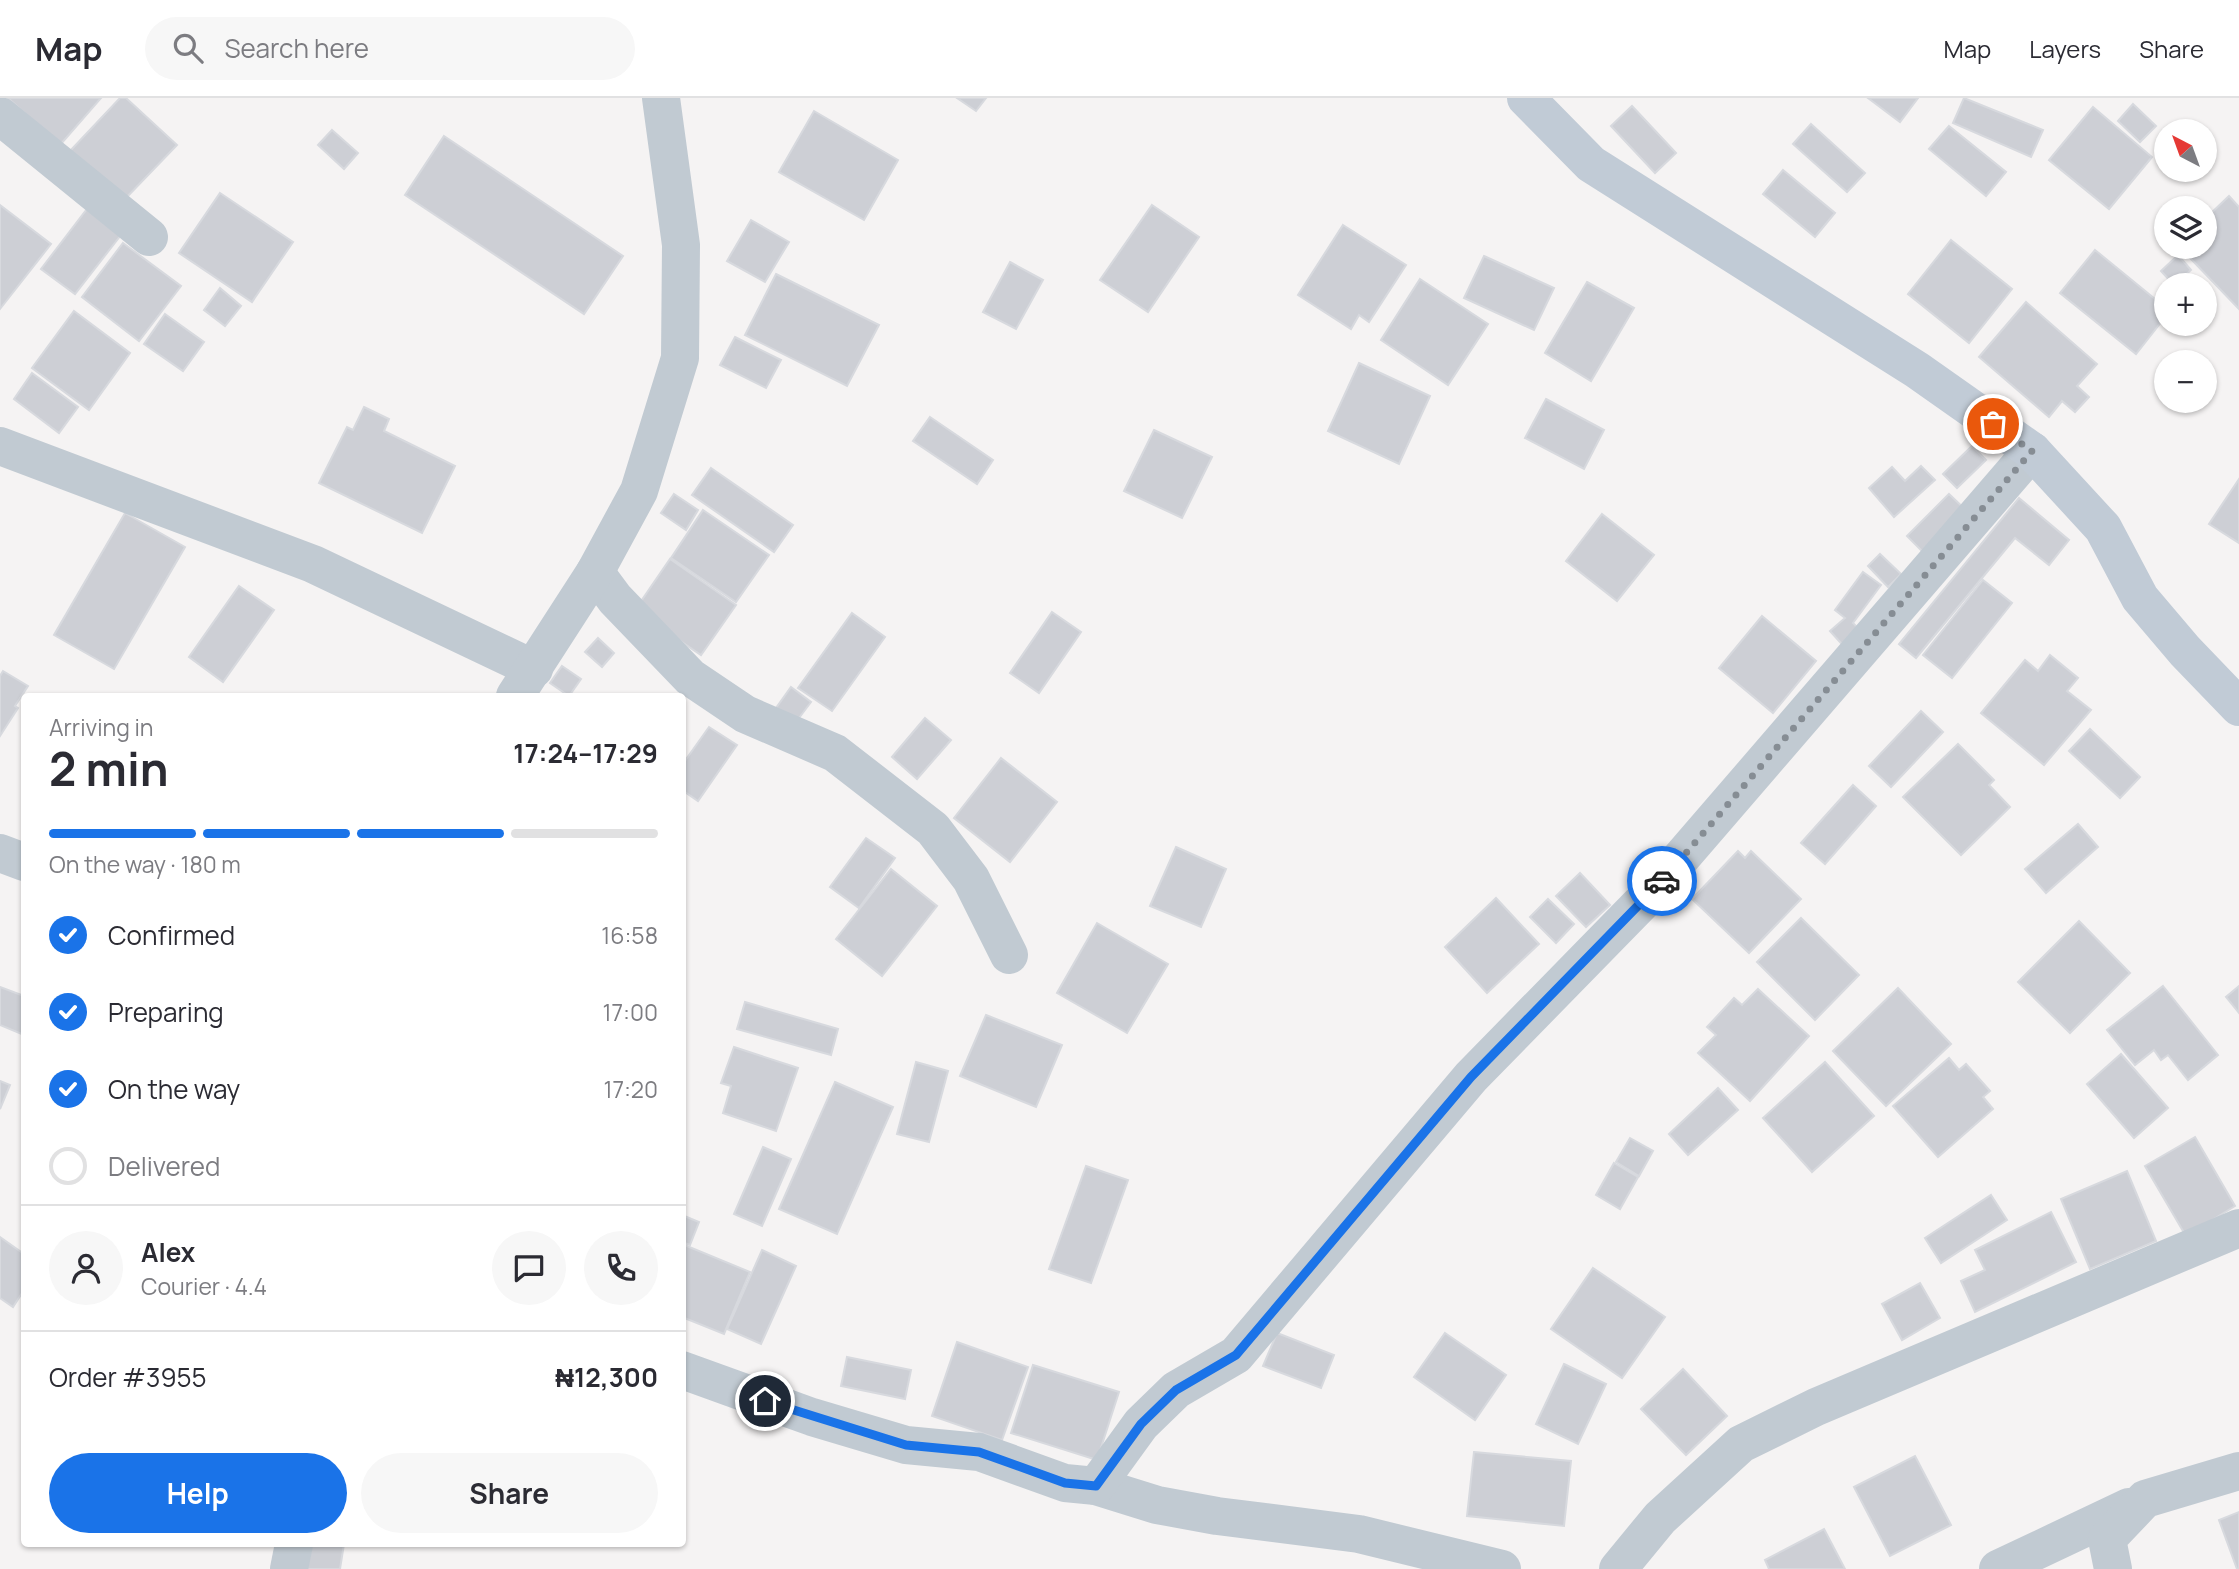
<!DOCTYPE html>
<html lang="en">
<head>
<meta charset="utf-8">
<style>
  body { margin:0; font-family:Manrope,sans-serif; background:#f7f7f7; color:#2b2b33; height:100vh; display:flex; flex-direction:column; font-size:26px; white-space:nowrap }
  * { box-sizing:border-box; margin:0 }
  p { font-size:23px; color:#7c7c81 }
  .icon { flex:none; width:38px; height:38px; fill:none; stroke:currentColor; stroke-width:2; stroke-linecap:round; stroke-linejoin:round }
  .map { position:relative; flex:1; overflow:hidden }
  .details { position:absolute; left:21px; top:595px; width:665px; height:854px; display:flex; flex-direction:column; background:#fff; border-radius:7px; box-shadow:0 2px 5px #0004 }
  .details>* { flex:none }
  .needle { width:46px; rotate:319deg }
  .tools { position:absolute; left:2154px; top:21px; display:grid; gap:14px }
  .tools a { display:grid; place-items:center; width:63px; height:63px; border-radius:50%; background:#fff; box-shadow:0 2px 5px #0004; font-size:35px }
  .pin { position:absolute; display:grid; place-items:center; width:60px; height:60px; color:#fff; margin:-30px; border:4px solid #fff; border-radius:50%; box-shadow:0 2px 7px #0007 }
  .courier { position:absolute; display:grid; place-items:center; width:70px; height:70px; margin:-35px; border:5px solid #1a73e8; border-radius:50%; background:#fff; color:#222; box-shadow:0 2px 9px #0007 }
  .head em { font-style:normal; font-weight:700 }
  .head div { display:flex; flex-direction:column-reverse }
  .head { display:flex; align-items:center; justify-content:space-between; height:119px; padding:0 28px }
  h1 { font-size:46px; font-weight:700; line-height:52px }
  .bar { display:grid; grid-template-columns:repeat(4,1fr); gap:10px 7px; align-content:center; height:84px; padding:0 28px }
  .bar i { height:9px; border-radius:5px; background:#e1e1e2 }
  .bar .on { background:#1a73e8 }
  .bar p { grid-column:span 4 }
  .line { display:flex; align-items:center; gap:18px; padding:0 28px; border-top:2px solid #e1e1e2 }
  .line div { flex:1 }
  .round { display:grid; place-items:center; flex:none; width:74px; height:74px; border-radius:37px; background:#f7f7f7 }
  ol { padding:0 28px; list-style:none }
  li { display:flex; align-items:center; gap:21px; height:77px }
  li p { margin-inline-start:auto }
  li .icon { padding:7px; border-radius:50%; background:#1a73e8; color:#fff; stroke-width:4 }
  li:last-child { color:#7c7c81 }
  li i { width:38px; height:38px; border:4px solid #e1e1e2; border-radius:50% }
  .action { display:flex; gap:14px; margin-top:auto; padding:14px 28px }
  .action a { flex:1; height:80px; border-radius:42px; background:#1a73e8; color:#fff; font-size:28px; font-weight:700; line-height:80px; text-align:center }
  .action a+a { background:#f7f7f7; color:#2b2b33 }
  header { display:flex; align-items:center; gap:42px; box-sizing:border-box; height:98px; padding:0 35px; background:#fff; border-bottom:2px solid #e1e1e2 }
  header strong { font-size:33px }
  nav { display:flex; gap:38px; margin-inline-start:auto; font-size:24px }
  .search { width:490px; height:63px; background:#f7f7f7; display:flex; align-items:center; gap:18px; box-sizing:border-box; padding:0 24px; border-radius:38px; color:#7c7c81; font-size:26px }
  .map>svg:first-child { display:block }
</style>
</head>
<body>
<header>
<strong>Map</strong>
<div class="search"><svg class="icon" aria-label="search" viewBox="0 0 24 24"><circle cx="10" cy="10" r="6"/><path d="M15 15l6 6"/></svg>Search here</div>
<nav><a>Map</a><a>Layers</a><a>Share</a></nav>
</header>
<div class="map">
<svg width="2239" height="1471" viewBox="0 0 2239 1471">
  <rect width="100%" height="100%" fill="#f5f3f3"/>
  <g fill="#cdcfd5" stroke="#d7d9de" stroke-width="2">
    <polygon points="8,0 101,0 60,47"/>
    <polygon points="120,0 126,0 177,47 123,103 70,53"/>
    <polygon points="957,0 986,0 976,13"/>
    <polygon points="1868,0 1918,0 1900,24"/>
    <polygon points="1964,0 2043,32 2031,59 1953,25"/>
    <polygon points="2133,6 2156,28 2140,44 2118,23"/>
    <polygon points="1632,8 1676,55 1655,75 1611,28"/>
    <polygon points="2093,9 2152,59 2109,111 2049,62"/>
    <polygon points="814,13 898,62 864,122 779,74"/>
    <polygon points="1811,26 1865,75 1847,94 1793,46"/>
    <polygon points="1949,28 2006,74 1986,98 1929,51"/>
    <polygon points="332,32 358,55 344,71 318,47"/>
    <polygon points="444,38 623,158 584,216 405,97"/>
    <polygon points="1783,72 1835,115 1815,139 1763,96"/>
    <polygon points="220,95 293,144 252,204 179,155"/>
    <polygon points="2229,98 2239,109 2239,211 2190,160 2202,149 2205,149 2205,121"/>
    <polygon points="0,107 51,146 0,211"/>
    <polygon points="1152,107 1199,139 1148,214 1100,182"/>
    <polygon points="87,111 121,137 75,196 41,171"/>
    <polygon points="751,122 789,144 765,184 727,163"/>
    <polygon points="1343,127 1406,167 1369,224 1359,217 1351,231 1298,197"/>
    <polygon points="1951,142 2012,191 1969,245 1908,196"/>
    <polygon points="123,145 181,188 139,243 82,199"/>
    <polygon points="2095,152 2166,210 2166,218 2136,256 2060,195"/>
    <polygon points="2178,157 2191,172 2174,187 2161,173"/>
    <polygon points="1484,158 1554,190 1534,232 1464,200"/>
    <polygon points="1010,164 1043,182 1016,231 983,214"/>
    <polygon points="776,176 879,227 847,288 745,237"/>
    <polygon points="1420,181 1488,226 1448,287 1381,242"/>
    <polygon points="1587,184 1634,210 1591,283 1545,255"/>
    <polygon points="220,190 241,208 225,228 204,212"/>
    <polygon points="2026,204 2097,266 2077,288 2089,299 2075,314 2062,303 2049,319 1979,259"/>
    <polygon points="74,213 130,255 89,312 32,270"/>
    <polygon points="165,216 204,244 183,273 144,246"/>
    <polygon points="735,239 781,262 766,290 720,267"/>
    <polygon points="1359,265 1430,298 1399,366 1328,333"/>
    <polygon points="32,275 78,309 59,335 14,301"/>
    <polygon points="1546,301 1604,332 1584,371 1525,340"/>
    <polygon points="364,309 389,321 384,333 455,368 422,435 319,385 347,329 353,332"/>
    <polygon points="930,319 993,362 977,386 913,343"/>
    <polygon points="1154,332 1212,359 1182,420 1124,393"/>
    <polygon points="1972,348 1986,362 1957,390 1943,376"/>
    <polygon points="1921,368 1935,382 1894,419 1869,390 1892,369 1905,383"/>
    <polygon points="711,370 793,427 774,454 692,397"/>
    <polygon points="2239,381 2239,445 2209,426"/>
    <polygon points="674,396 698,412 686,432 661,415"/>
    <polygon points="1949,396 1970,416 1927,458 1907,438"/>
    <polygon points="2019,400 2069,442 2049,467 2015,440 1916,560 1899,546"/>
    <polygon points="703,412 769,457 736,504 671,460"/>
    <polygon points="125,415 185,449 114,571 54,537"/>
    <polygon points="1602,416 1654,457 1617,503 1566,463"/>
    <polygon points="1880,456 1901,476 1888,489 1868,468"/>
    <polygon points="670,461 736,507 701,557 635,512"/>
    <polygon points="1863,474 1881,487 1853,525 1867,540 1850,555 1830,533 1845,520 1835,512"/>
    <polygon points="1983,482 2012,505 1952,580 1923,557"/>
    <polygon points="239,488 274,512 223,584 189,559"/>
    <polygon points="1052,514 1081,534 1039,595 1010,575"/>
    <polygon points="852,515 885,539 832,613 798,590"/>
    <polygon points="1762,518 1816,563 1773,615 1719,570"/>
    <polygon points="598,540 614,555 602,569 585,554"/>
    <polygon points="2050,557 2078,580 2067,593 2091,612 2044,667 1981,615 2025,562 2038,573"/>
    <polygon points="562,568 581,581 569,598 550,585"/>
    <polygon points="3,573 28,588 15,608 18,610 0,638 0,578"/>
    <polygon points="791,589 811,604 796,624 776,610"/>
    <polygon points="1921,613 1943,634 1891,689 1869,668"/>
    <polygon points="925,620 951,642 917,681 892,659"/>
    <polygon points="709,629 737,647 698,703 682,692 682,667"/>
    <polygon points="2090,631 2140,679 2120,700 2069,653"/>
    <polygon points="1958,646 1994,682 1989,687 2010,709 1961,757 1903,699"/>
    <polygon points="1001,660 1057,704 1010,764 954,720"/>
    <polygon points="1853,687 1876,708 1825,766 1801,745"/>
    <polygon points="2078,726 2098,749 2046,795 2025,771"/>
    <polygon points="866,740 895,760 859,810 830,789"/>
    <polygon points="1176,749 1226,771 1201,829 1150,808"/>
    <polygon points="1738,753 1745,760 1751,753 1801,801 1749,855 1692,801"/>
    <polygon points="891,771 937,808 882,878 836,841"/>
    <polygon points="1580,775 1610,807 1586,829 1556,798"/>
    <polygon points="1496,800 1539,846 1487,895 1445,849"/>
    <polygon points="1548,801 1574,826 1556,845 1530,819"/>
    <polygon points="1801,820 1859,877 1815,922 1757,864"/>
    <polygon points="2079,823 2130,875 2070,935 2018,884"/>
    <polygon points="1097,825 1168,866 1127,935 1057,895"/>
    <polygon points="2163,888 2218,957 2188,982 2168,957 2161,962 2154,952 2135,967 2107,932"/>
    <polygon points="2239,888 2239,915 2226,899"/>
    <polygon points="0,889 24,898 24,937 0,927"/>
    <polygon points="1898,890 1951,946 1886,1008 1833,953"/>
    <polygon points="1758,891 1809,938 1750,1003 1698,955 1716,937 1707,929 1734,900 1742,907"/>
    <polygon points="745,904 838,931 831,957 737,931"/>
    <polygon points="986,917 1062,947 1036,1009 960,978"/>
    <polygon points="734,949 798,970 776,1033 723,1015 731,988 721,985"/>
    <polygon points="2121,956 2168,1010 2134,1040 2087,986"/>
    <polygon points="1949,960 1959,972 1966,966 1990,993 1983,999 1993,1011 1938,1059 1893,1008"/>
    <polygon points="916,964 948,973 929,1044 897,1036"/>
    <polygon points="1825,964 1874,1018 1812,1074 1763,1020"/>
    <polygon points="0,983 10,987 0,1011"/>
    <polygon points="835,984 893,1009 837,1136 779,1111"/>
    <polygon points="1718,990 1738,1012 1688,1057 1669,1036"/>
    <polygon points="2195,1039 2235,1108 2186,1138 2145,1068"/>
    <polygon points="1630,1040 1653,1053 1639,1078 1616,1064"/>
    <polygon points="763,1049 791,1061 762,1128 734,1116"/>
    <polygon points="1614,1065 1638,1079 1620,1111 1596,1097"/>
    <polygon points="1086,1068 1128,1082 1091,1185 1049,1171"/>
    <polygon points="2127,1073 2156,1143 2090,1171 2061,1101"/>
    <polygon points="1991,1097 2007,1122 1941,1165 1925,1140"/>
    <polygon points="2051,1114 2076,1164 1975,1214 1961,1183 1985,1172 1975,1152"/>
    <polygon points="682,1117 699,1124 690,1147 682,1144"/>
    <polygon points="0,1139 24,1156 24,1192 13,1209 0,1200"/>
    <polygon points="682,1146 750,1174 724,1236 682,1219"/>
    <polygon points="762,1152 796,1168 761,1246 727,1231"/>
    <polygon points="1593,1170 1665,1219 1622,1280 1551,1231"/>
    <polygon points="1920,1185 1940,1220 1902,1242 1882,1206"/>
    <polygon points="1277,1235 1334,1257 1321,1290 1263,1268"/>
    <polygon points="1445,1235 1506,1277 1475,1322 1414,1279"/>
    <polygon points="957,1244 1028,1269 1002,1342 932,1318"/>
    <polygon points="847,1259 911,1272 905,1301 841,1288"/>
    <polygon points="1564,1266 1606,1286 1578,1346 1536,1326"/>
    <polygon points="1033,1267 1119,1294 1097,1362 1011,1335"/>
    <polygon points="1683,1271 1727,1318 1686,1357 1641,1311"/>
    <polygon points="1474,1354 1571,1363 1564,1428 1467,1418"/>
    <polygon points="1915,1358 1951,1427 1890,1458 1854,1389"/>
    <polygon points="2239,1414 2239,1471 2237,1471 2219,1422"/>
    <polygon points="1824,1431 1845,1471 1769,1471 1765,1462"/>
    <polygon points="298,1446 344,1446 340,1471 294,1471"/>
  </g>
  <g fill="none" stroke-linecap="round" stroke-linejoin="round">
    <g stroke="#c1cad2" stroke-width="38">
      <polyline points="0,18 149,139"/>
      <polyline points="0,348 313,466 534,571"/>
      <polyline points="595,474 615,501 690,579 745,616 835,655 933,731 971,781 1009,857"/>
      <polyline points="515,598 595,474 639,393 680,260 681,147 661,0"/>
      <polyline points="0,755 24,764"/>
      <polyline points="682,1272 812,1319 906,1347 979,1354 1065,1385 1096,1388 1157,1407 1217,1418 1359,1436 1502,1471"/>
      <polyline points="1096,1388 1141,1326 1176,1292 1236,1257 1471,979 1649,797 2032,353"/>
      <polyline points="289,1471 294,1446"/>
      <polyline points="1618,1471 1660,1420 1741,1346 1816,1309 2239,1130"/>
      <polyline points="1998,1471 2129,1409"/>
      <polyline points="2113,1471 2107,1441 2145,1401 2239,1373"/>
    </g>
    <polyline stroke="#c1cbd6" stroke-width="38" points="1526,0 1591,66 1917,272 2032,353 2103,430 2140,500 2185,553 2239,609"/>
  </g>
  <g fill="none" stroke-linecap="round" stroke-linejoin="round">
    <polyline stroke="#868d94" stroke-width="7" stroke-dasharray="0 12.6" points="1662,783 2032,353 1993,326"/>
    <polyline stroke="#1a73e8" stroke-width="9" points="765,1303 906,1347 979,1354 1065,1385 1096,1388 1141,1326 1176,1292 1236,1257 1471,979 1662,783"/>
  </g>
</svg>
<div class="tools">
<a><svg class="needle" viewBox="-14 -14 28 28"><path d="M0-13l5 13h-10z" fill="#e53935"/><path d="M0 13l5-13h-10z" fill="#7c7c81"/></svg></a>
<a><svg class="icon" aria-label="layers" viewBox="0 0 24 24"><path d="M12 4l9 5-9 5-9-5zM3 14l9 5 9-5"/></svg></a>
<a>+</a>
<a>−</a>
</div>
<div class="pin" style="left:1993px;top:326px;background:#ea580c"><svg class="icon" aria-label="bag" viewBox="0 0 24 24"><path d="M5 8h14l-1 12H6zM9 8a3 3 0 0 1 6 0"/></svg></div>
<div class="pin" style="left:765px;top:1303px;background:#1f2937"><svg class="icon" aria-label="home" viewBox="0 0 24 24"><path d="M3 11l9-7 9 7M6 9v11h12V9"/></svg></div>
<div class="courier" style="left:1662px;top:783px"><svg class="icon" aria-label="car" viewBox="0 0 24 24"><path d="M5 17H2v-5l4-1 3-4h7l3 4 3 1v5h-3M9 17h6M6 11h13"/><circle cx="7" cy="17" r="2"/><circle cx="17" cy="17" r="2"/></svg></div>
<section class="details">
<div class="head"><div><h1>2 min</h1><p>Arriving in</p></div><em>17:24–17:29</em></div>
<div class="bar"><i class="on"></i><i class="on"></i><i class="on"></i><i></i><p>On the way · 180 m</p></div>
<ol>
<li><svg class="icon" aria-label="check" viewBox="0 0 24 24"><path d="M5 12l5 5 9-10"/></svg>Confirmed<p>16:58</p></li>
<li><svg class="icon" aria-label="check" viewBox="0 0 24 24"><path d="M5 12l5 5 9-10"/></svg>Preparing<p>17:00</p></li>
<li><svg class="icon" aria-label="check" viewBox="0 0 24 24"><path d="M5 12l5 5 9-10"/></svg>On the way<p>17:20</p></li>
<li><i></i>Delivered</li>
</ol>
<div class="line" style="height:126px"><a class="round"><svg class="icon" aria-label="person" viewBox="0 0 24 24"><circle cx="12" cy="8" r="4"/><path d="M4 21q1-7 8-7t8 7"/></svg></a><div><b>Alex</b><p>Courier · 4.4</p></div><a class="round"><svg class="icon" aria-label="chat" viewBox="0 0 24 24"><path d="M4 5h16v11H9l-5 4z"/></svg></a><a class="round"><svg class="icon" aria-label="phone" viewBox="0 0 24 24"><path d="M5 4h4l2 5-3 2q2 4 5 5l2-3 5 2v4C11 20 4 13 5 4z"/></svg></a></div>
<div class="line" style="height:91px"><div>Order #3955</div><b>₦12,300</b></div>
<div class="action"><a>Help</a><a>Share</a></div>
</section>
</div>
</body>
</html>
